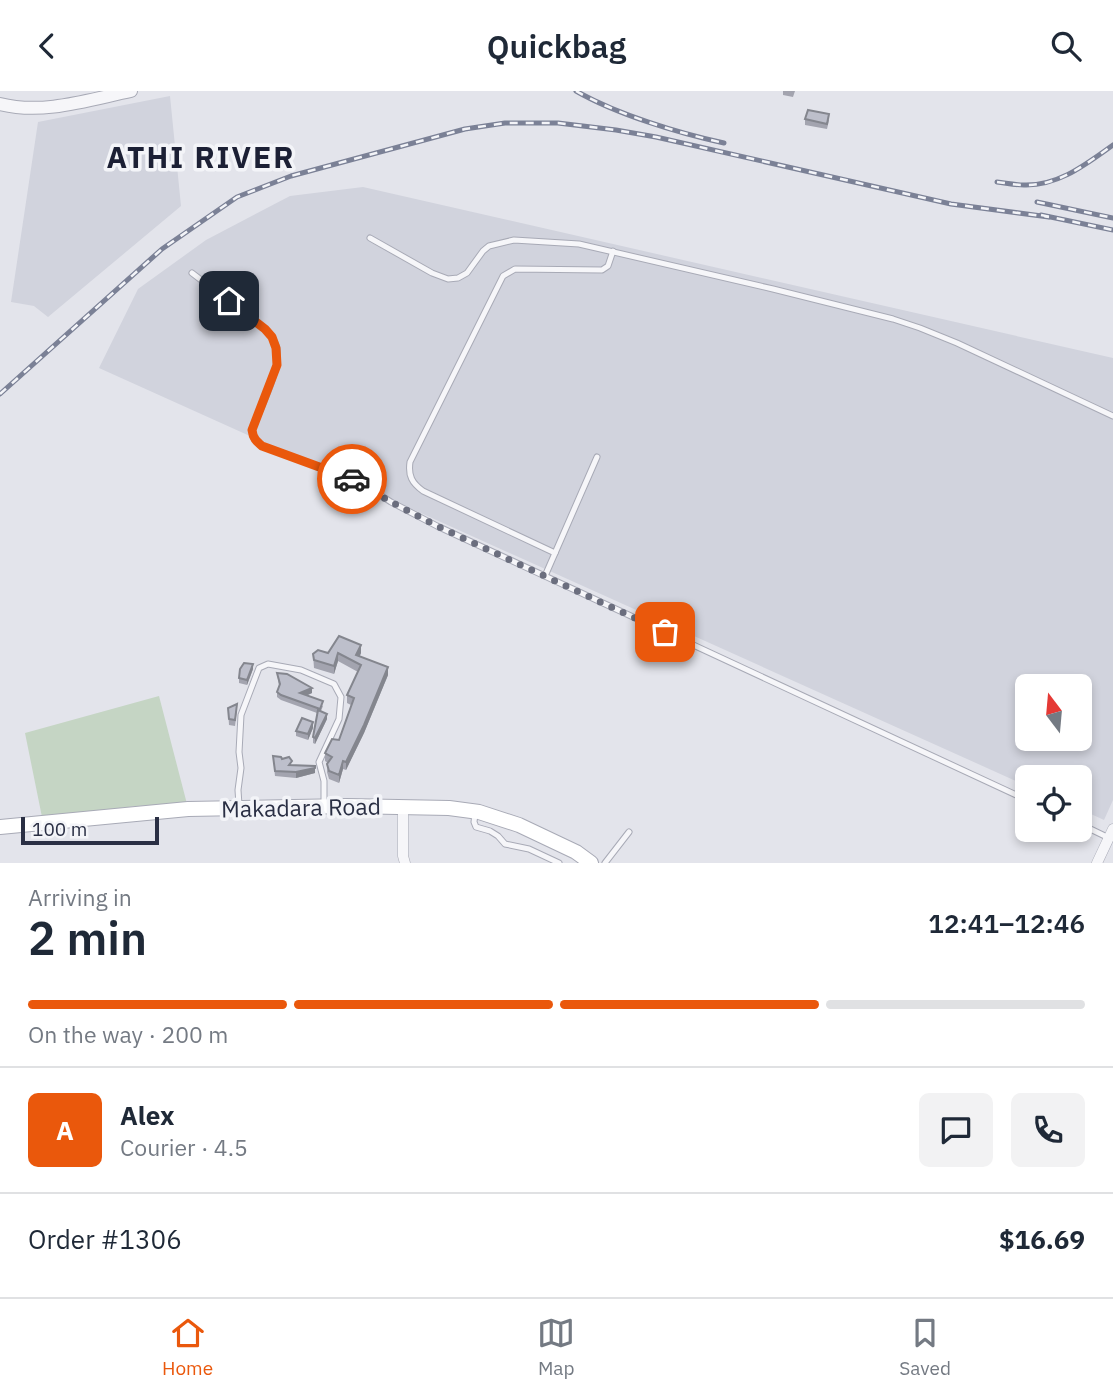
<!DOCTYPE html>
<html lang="en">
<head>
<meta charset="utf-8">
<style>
  body { margin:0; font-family:"IBM Plex Sans",sans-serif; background:#f2f2f3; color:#1f2937; height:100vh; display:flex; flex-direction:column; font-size:26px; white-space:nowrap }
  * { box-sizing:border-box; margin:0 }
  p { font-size:23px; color:#747a83 }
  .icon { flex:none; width:38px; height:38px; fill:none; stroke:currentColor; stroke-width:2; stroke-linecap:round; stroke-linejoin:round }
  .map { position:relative; height:772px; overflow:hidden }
  .sheet { display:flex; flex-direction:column; background:#fff; flex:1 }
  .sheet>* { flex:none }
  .needle { width:46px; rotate:344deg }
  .tools { position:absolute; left:1015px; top:583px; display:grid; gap:14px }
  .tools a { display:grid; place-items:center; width:77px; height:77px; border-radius:10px; background:#fff; box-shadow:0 4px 10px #0003; font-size:35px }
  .scale { position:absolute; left:21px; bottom:18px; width:138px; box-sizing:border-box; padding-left:7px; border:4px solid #2a2f44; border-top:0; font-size:19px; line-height:24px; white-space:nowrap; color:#2a2f44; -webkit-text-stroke:5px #f3f4f8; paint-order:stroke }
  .pin { position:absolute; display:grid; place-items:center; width:60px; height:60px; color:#fff; margin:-30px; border-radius:14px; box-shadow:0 4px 10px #0006 }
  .courier { position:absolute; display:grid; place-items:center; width:70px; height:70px; margin:-35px; border:5px solid #ea580c; border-radius:50%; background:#fff; color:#222; box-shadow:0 2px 9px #0007 }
  .summary em { font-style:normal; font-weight:600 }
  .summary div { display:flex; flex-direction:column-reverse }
  .summary { display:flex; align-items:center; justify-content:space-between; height:119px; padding:0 28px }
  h1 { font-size:46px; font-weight:600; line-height:52px }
  .bar { display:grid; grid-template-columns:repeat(4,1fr); gap:10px 7px; align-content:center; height:84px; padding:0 28px }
  .bar i { height:9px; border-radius:5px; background:#e0e1e3 }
  .bar .current { background:#ea580c }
  .bar p { grid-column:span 4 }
  .line { display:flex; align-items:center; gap:18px; padding:0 28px; border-top:2px solid #e0e1e3 }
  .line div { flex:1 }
  .round { display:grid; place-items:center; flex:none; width:74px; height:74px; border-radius:10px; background:#f2f2f3 }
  header { display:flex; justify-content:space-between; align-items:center; height:91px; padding:0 28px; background:#fff; font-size:32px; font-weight:600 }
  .menu { display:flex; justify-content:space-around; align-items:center; height:98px; border-top:2px solid #e0e1e3; background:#fff; font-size:19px; color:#747a83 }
  .menu a { display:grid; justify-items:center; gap:4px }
  .menu .current { color:#ea580c }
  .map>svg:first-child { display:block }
</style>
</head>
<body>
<header><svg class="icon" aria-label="back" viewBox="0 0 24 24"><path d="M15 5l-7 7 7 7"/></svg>Quickbag<svg class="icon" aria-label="search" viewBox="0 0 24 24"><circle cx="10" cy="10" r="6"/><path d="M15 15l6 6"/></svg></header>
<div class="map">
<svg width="1113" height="772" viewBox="0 0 1113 772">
  <rect width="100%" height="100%" fill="#e3e4eb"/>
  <g fill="#d1d3dd" fill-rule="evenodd">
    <polygon points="170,5 181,115 48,226 34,215 11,211 38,31"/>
    <path d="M363 96 1113 267V709L1104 729 1080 718V686H1027V695L99 277 138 198 206 149 290 105ZM1027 595H1080V648H1027Z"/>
  </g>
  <polygon fill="#c5d5c4" points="159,605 187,713 137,715 42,726 25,642"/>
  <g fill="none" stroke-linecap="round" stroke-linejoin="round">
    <defs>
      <g id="service">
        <polyline points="370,147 432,182 448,188 458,187 467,182 483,160 489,155 514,149 579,153 773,198 893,228 920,237 957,252 1113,325"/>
        <path d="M192 182 265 238C270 244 275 249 277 257 281 278 260 318 252 339L253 346 262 355 358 390 391 411 437 435 1027 709"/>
        <path d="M555 462 423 400C412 392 408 385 410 371L503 185 515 178 602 179 608 175 613 160"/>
        <polyline points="545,485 597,366"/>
        <polyline points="239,714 238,699 241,677 239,661 241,624 259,577 268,573 301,579 334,593 341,606 339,628 319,671 324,690 324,713"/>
        <polyline points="475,723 474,731 476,736 490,740 498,745 505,753 529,758 559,772"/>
        <polyline points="1080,733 1109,747"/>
        <polyline points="605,772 629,741"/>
      </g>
      <g id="minor">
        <polyline points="403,715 403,765 405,772"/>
        <polyline points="1097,772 1113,738"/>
      </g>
      <path id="tertiary" d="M0 13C43 24 88 9 131 0"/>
      <polyline id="secondary" points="0,736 188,718 347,715 449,717 479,721 519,734 576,761 591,772"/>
    </defs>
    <use href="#service" stroke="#a8aab6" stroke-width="7"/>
    <use href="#minor" stroke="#a8aab6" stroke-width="11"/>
    <use href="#tertiary" stroke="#a8aab6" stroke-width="14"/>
    <use href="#secondary" stroke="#a8aab6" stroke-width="16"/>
    <use href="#service" stroke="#f6f6f9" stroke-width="5"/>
    <use href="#minor" stroke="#f6f6f9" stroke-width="10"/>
    <use href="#tertiary" stroke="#f6f6f9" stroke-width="12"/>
    <use href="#secondary" stroke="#fff" stroke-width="14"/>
    <defs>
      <g id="rail">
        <path d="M576 0C616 23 678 42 724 52"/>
        <path d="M997 91C1006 92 1015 94 1024 94 1059 95 1086 73 1113 54"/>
        <polyline points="1037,111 1113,127"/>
        <polyline points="1041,124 1113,139"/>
        <polyline points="0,303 162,158 237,106 291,85 465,38 505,32 558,32 616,39 656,46 951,113 1049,126"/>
      </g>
    </defs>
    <use href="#rail" stroke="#7b8196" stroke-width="5"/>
    <use href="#rail" stroke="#f3f4f8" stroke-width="2.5" stroke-dasharray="8" stroke-linecap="butt"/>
  </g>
  <g fill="#a3a4af">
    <polygon points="783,0 795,0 793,6 783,4"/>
    <polygon points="805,28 829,29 827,38 805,34"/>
    <polygon points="328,562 361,562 360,565 388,584 364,642 346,679 343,678 339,692 329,688 327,681 328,672 325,670 325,662 339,649 351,614 347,612 347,604 358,581 338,570 334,583 314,577 313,563"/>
    <polygon points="253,578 247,594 239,592 239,587"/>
    <polygon points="277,582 312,602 306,605 323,615 321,620 327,628 315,653 313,652 313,646 317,622 281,609 277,606 277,601 279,595"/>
    <polygon points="228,617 237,618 235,635 229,634"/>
    <polygon points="313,637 308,649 296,645 296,640"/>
    <polygon points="273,665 282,668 292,674 315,682 296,687 275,685"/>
  </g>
  <g fill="#84868e">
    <polygon points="361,554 361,562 356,572 356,564"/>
    <polygon points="338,562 338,570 334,583 334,575"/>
    <polygon points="253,573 253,578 247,594 247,589"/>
    <polygon points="388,576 388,584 364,642 346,679 346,671"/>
    <polygon points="312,597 312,602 300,607 300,602"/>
    <polygon points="327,623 327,628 315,653 315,647"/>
    <polygon points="313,631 313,637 308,649 308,643"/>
    <polygon points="343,670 343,678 339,692 339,684"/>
    <polygon points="315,677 315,682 296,687 296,681"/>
  </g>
  <g fill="#bdbfcb" stroke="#84868e" stroke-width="2">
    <polygon points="808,19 829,23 827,33 805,28"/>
    <polygon points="339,545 361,554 356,564 388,576 364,634 346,671 343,670 339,684 329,680 327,673 332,666 325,662 332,648 339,649 354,607 347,604 361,574 338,562 334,575 314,569 313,563 318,559 328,562"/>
    <polygon points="244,572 253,573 247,589 239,587 240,578"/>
    <polygon points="277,582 287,583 312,597 300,602 323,610 320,618 281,604 277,601 280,593"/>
    <polygon points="237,613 235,629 229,628 228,617"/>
    <polygon points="318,619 327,623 315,647 313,646"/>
    <polygon points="302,627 313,631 308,643 296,640"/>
    <polygon points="273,665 281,666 282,668 289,666 292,670 289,674 315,675 315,677 296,681 275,680"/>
  </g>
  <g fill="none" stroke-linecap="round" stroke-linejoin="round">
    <polyline stroke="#6b6e7e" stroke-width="7" stroke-dasharray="0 12.6" points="352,388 391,411 437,435 665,541"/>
    <path stroke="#ea580c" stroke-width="9" d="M229 210 265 238 272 246 276 257 277 274 252 339C253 347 256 350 262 355L352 388"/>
  </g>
  <g text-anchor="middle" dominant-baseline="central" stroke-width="7" stroke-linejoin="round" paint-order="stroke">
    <g font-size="23" fill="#2a2f44" stroke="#f3f4f8">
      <text transform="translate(301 716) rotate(-1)">Makadara Road</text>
    </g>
    <g font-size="30" font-weight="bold" letter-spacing="2" fill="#1c2035" stroke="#f3f4f8">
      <text x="201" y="65">ATHI RIVER</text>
    </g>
  </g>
</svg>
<div class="tools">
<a><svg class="needle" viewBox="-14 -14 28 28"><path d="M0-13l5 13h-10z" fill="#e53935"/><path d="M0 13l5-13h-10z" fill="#747a83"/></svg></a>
<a><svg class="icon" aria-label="locate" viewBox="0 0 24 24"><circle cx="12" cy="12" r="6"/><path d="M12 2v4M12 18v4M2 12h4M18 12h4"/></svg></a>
</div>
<div class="scale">100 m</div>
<div class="pin" style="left:665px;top:541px;background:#ea580c"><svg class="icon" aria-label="bag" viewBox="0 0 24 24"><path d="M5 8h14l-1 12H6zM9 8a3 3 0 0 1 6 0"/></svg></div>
<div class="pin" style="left:229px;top:210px;background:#1f2937"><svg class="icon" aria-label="home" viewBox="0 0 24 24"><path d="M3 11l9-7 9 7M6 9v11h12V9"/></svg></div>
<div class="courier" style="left:352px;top:388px"><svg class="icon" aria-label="car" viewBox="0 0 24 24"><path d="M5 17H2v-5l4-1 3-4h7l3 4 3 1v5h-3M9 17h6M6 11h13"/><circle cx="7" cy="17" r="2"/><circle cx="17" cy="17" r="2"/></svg></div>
</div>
<section class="sheet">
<div class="summary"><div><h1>2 min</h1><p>Arriving in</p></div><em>12:41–12:46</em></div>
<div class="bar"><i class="current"></i><i class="current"></i><i class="current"></i><i></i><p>On the way · 200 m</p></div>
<div class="line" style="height:126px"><b class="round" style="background:#ea580c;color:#fff">A</b><div><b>Alex</b><p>Courier · 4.5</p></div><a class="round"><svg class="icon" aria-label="chat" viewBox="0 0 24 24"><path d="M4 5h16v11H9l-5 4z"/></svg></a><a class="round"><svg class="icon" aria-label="phone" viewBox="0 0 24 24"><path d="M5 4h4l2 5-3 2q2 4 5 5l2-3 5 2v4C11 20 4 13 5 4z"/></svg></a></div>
<div class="line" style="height:91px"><div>Order #1306</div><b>$16.69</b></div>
</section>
<nav class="menu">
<a class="current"><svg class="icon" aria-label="home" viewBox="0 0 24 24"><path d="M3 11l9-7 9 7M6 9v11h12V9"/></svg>Home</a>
<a><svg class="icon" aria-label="map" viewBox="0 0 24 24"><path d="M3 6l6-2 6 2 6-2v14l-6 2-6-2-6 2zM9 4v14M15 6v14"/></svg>Map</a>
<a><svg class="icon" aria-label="saved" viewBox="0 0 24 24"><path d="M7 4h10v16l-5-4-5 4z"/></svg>Saved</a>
</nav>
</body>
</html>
